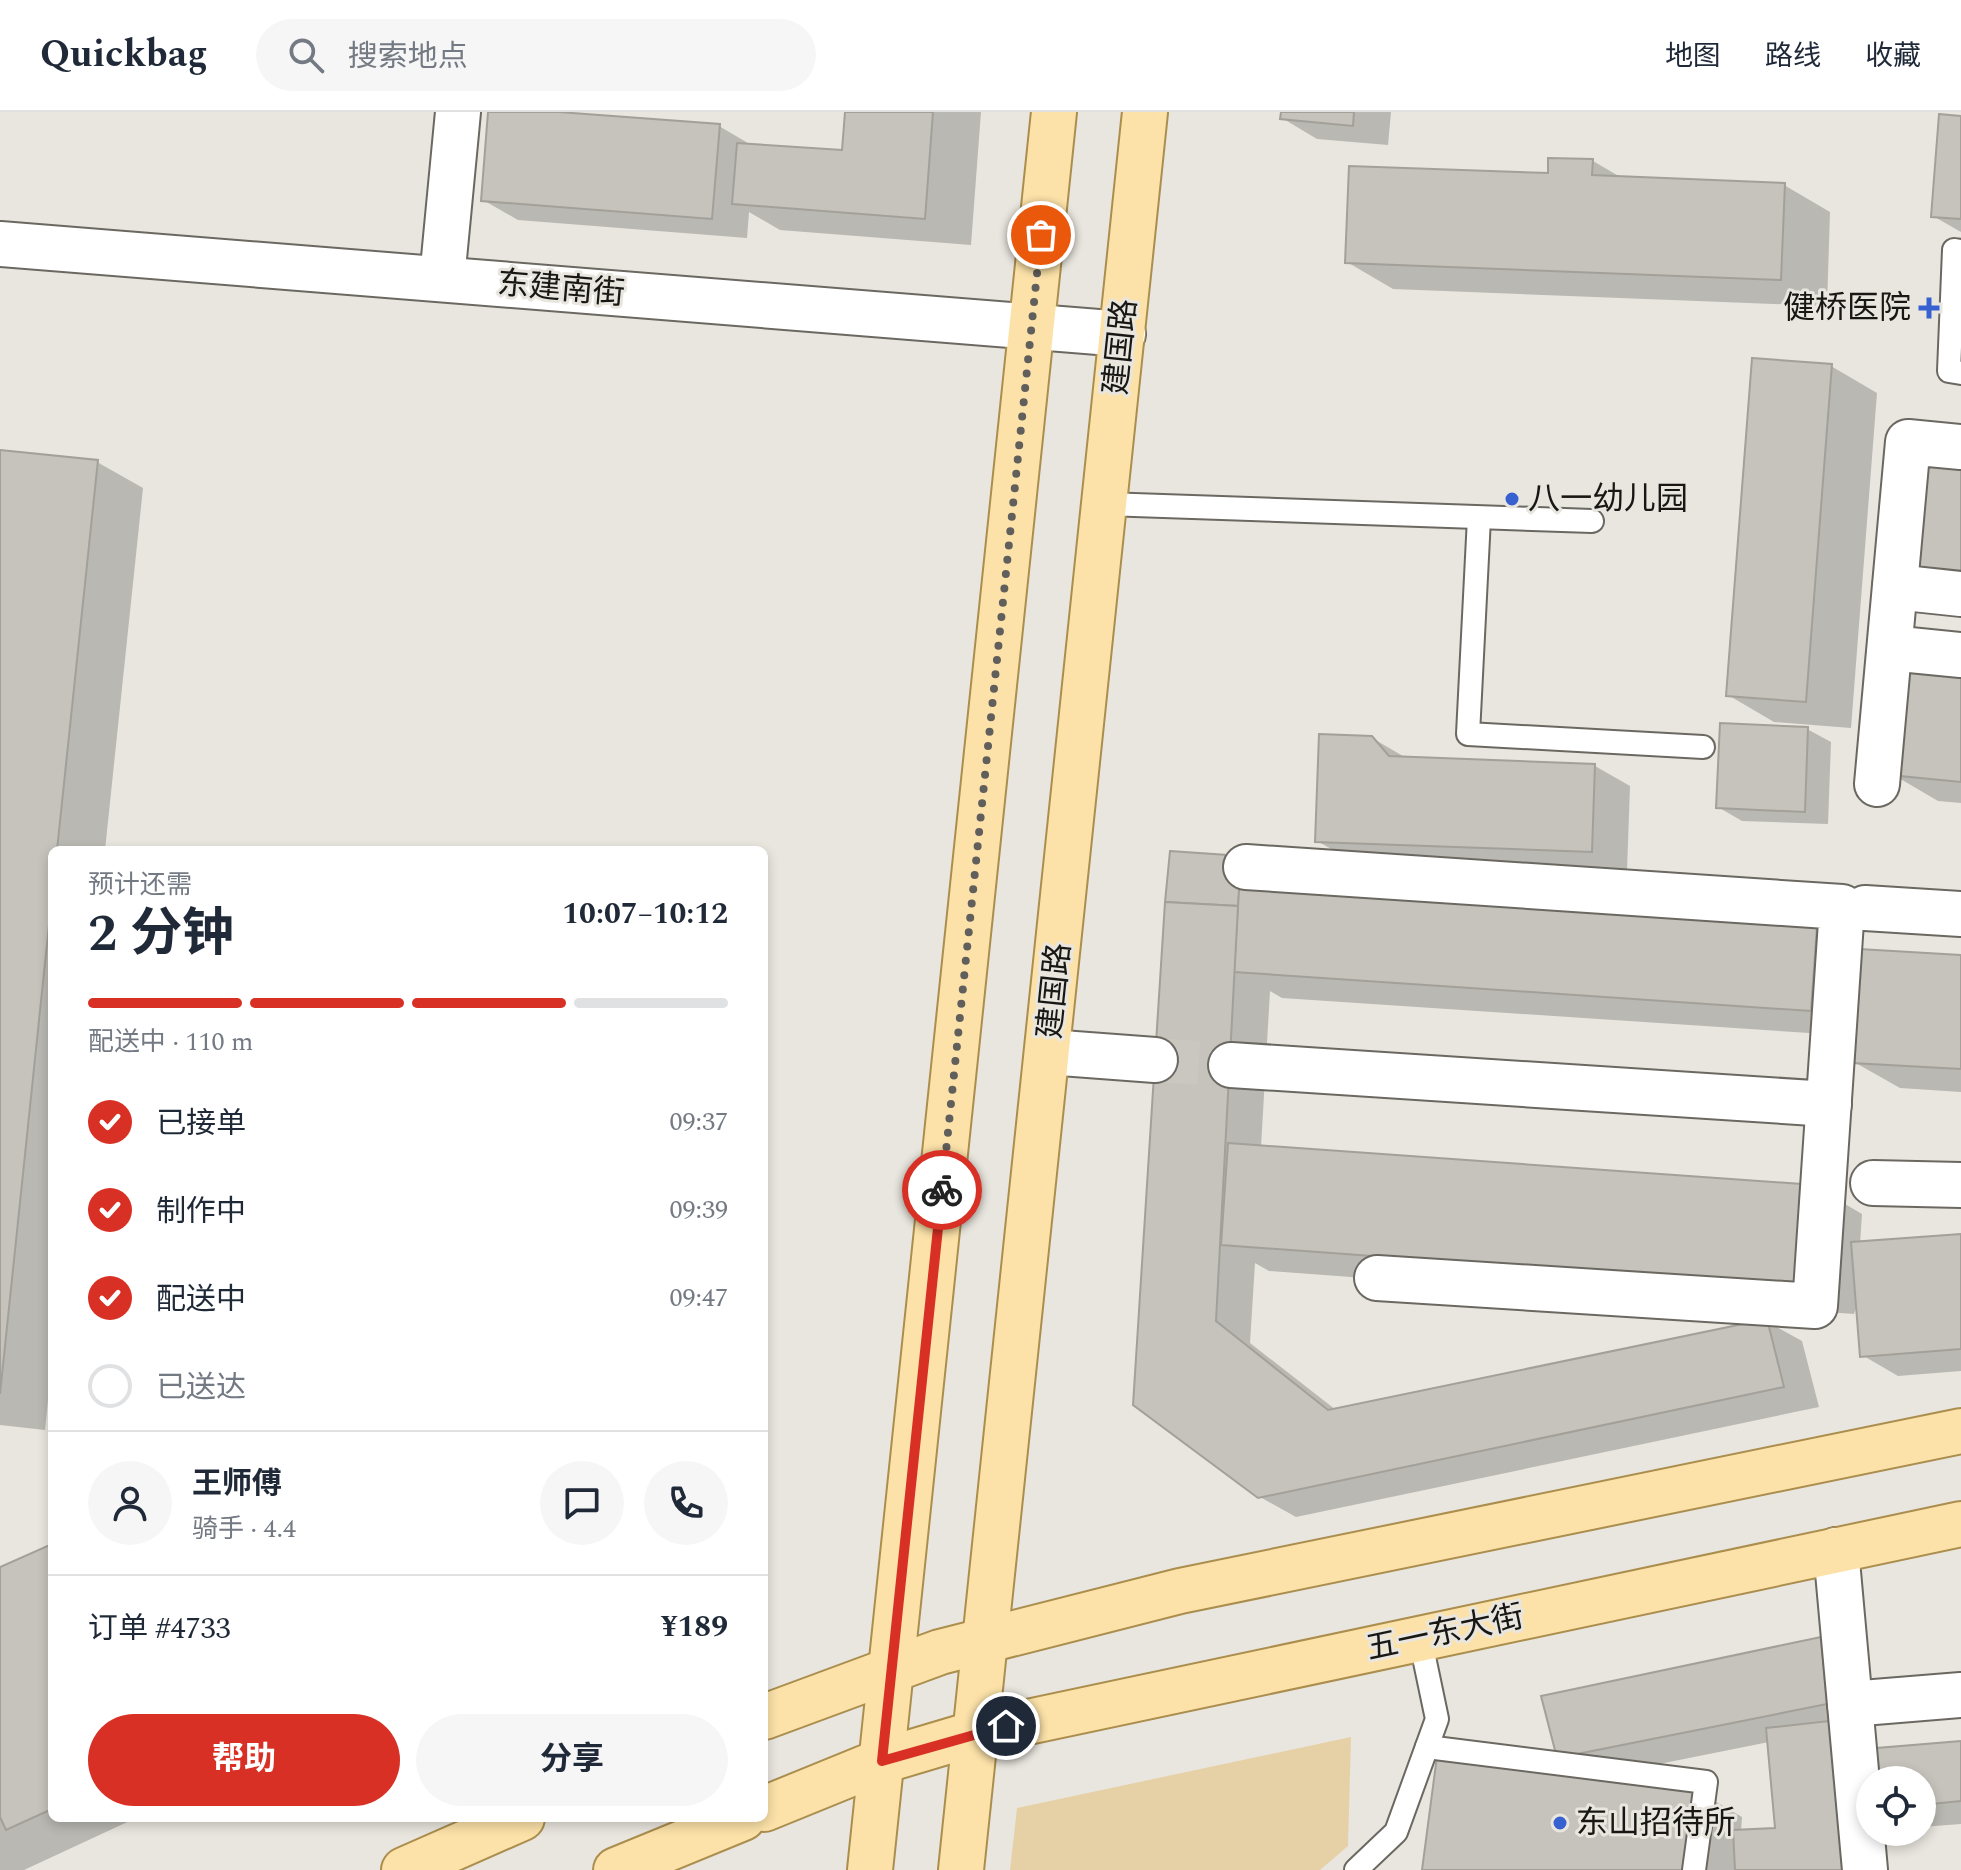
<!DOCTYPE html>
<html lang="zh">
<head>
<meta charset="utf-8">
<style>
  body { margin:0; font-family:Spectral,"Noto Sans SC",serif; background:#f6f6f7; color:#1f2937; height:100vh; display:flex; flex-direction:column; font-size:30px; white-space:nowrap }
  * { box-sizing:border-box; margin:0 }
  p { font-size:26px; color:#747a83 }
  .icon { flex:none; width:44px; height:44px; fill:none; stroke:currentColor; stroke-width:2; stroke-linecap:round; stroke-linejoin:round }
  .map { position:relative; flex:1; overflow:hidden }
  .sheet { position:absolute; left:48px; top:734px; width:720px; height:976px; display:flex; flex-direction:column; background:#fff; border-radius:12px; box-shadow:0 4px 12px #0003 }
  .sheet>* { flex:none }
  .tools { position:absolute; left:1856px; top:1654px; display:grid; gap:16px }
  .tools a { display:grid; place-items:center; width:80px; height:80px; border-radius:50%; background:#fff; box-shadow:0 4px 12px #0003; font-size:40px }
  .pin { position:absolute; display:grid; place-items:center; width:68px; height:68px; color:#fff; margin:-34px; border:4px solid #fff; border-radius:50%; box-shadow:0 2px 8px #0007 }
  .courier { position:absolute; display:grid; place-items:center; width:80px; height:80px; margin:-40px; border:6px solid #d93025; border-radius:50%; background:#fff; color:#222; box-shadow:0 2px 10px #0007 }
  .overview em { font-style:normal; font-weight:700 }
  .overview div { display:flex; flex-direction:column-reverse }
  .overview { display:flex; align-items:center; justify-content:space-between; height:136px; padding:0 40px }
  h1 { font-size:52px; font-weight:700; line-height:60px }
  .bar { display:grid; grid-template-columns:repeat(4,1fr); gap:12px 8px; align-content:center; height:96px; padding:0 40px }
  .bar i { height:10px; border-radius:6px; background:#e0e1e3 }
  .bar .on { background:#d93025 }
  .bar p { grid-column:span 4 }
  .line { display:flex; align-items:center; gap:20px; padding:0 40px; border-top:2px solid #e0e1e3 }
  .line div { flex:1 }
  .round { display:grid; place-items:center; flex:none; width:84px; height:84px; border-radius:42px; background:#f6f6f7 }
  ol { padding:0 40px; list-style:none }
  li { display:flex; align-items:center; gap:24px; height:88px }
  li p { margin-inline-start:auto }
  li .icon { padding:8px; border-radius:50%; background:#d93025; color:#fff; stroke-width:4 }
  li:last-child { color:#747a83 }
  li i { width:44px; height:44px; border:4px solid #e0e1e3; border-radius:50% }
  .cta { display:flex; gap:16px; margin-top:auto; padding:16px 40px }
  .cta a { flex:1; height:92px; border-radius:48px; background:#d93025; color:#fff; font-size:32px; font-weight:700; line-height:92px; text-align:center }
  .cta a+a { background:#f6f6f7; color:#1f2937 }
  header { display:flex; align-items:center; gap:48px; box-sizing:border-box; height:112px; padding:0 40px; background:#fff; border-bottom:2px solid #e0e1e3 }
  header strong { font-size:38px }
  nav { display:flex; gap:44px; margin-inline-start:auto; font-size:28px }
  .search { width:560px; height:72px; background:#f6f6f7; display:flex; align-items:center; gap:20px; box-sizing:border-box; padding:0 28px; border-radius:44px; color:#747a83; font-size:30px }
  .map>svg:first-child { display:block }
</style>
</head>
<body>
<header>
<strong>Quickbag</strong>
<div class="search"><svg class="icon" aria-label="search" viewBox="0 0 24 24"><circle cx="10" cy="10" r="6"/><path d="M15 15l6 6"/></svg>搜索地点</div>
<nav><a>地图</a><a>路线</a><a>收藏</a></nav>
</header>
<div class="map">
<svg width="1961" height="1758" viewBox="0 0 1961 1758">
  <rect width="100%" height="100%" fill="#e9e6df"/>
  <polygon fill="#e6d1a7" points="1351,1625 1348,1734 1320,1758 1010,1758 1017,1696"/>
  <g fill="#0003">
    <polygon points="490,0 719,14 753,34 844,40 847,0 981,0 971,133 780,118 749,100 747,126 518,108 483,88"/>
    <polygon points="1283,0 1391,0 1388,33 1317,27 1282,6"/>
    <polygon points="1961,6 1961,120 1933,104"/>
    <polygon points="1593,49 1622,66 1784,73 1830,100 1827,194 1393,177 1347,150 1550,63"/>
    <polygon points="1831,254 1877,281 1851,616 1774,610 1728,583"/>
    <polygon points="0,340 97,350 143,376 105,738 52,738 52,1249 45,1318 0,1313"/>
    <polygon points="1961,563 1961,691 1938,689 1892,662"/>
    <polygon points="1807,617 1831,630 1828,712 1742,709 1718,695"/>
    <polygon points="1372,626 1408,647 1595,654 1630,674 1627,759 1353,749 1317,729"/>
    <polygon points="1167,790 1817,802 1863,829 1862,840 1961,845 1961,980 1900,976 1854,950 1855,924 1282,886 1270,879 1261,1035 1816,1075 1862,1102 1860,1132 1961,1124 1961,1259 1898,1264 1862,1243 1858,1189 1854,1202 1269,1159 1255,1151 1250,1231 1336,1298 1766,1209 1802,1229 1819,1295 1296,1405 1260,1385 1135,1292"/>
    <polygon points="52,1434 52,1706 136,1706 24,1758 0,1758 0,1457"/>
    <polygon points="1821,1527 1856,1548 1864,1639 1961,1631 1961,1712 1922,1715 1922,1668 1870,1668 1876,1758 1424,1758 1696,1678 1742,1705 1741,1719 1777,1718 1769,1630 1594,1665 1558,1645"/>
  </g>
  <g fill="#c6c2bc" stroke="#a3a099" stroke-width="2">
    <polygon points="488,0 559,0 720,12 712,107 481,89"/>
    <polygon points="845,0 933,0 925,107 732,92 737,31 842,38"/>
    <polygon points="1281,0 1354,0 1353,14 1280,7"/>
    <polygon points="1939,2 1961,4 1961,107 1931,105"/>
    <polygon points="1548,46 1593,47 1592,63 1785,71 1781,168 1345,151 1349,54 1548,61"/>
    <polygon points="1752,246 1832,252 1806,590 1726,584"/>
    <polygon points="0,338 98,348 57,738 52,738 52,784 0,1282"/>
    <polygon points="1921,351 1961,354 1961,463 1910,458"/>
    <polygon points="1901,555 1961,561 1961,670 1890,663"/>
    <polygon points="1720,611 1808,615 1805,700 1716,696"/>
    <polygon points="1319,622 1372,624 1389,644 1595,652 1592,740 1315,730"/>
    <polygon points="1170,739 1242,744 1238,794 1165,790"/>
    <polygon points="1240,762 1818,800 1811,899 1234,860"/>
    <polygon points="1165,790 1238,794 1216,1209 1328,1298 1767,1207 1784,1275 1258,1386 1133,1293"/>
    <polygon points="1859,837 1961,843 1961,957 1852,951"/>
    <polygon points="1228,1031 1816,1073 1808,1176 1221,1133"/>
    <polygon points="1961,1122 1961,1237 1860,1245 1851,1130"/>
    <polygon points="52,1432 52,1697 6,1718 0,1705 0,1455"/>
    <polygon points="1821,1525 1827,1592 1557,1646 1541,1584"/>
    <polygon points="1829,1609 1843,1758 1735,1758 1733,1718 1775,1716 1766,1616"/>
    <polygon points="1961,1629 1961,1689 1922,1693 1922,1668 1870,1668 1865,1637"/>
    <polygon points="1437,1644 1697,1676 1686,1758 1422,1758"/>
  </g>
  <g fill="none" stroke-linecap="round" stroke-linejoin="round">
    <polyline stroke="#cac7c1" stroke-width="44" stroke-dasharray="44 22" stroke-linecap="butt" points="1155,948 1231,953"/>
    <defs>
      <g id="lane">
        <polyline points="1961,139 1954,138 1949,259 1961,261"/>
        <polyline points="1105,392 1592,409"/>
        <polyline points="1479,406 1468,622 1703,635"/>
        <polyline points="1427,1635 1706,1670 1694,1758"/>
        <polyline points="1356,1758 1396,1720 1437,1607 1420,1526"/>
      </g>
      <g id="street">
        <polyline points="442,167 458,0"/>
        <polyline points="1895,475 1961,482"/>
        <polyline points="1890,536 1961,543"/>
        <polyline points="1877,672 1908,330 1961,335"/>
        <polyline points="1246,755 1842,795 1815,1194 1377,1166"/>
        <polyline points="1865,796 1961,802"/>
        <polyline points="1048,940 1155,948"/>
        <polyline points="1231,953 1829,992"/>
        <polyline points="1873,1071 1961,1073"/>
        <polyline points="1836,1438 1865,1758"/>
        <polyline points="1850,1592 1961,1583"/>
      </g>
      <polyline id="secondary" points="0,132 1123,222"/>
      <g id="primary">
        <polyline points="764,1605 940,1540 1180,1479 1961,1319"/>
        <polyline points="764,1697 882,1649 976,1621 1961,1412"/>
        <polyline points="404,1758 522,1706"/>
        <polyline points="616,1758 743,1706"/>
        <polyline points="870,1758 1054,0"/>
        <polyline points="961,1758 1145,0"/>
      </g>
    </defs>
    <use href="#lane" stroke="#6b6861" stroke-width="26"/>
    <use href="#street" stroke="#6b6861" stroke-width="48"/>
    <use href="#secondary" stroke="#6b6861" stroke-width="48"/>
    <use href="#primary" stroke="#ab8e4e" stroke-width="48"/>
    <use href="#lane" stroke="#fff" stroke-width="22"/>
    <use href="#street" stroke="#fff" stroke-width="44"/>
    <use href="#secondary" stroke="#fff" stroke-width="44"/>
    <use href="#primary" stroke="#fce2a8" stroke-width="44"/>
  </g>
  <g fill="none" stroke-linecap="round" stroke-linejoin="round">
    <polyline stroke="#615f5b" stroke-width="8" stroke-dasharray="0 14.4" points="942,1078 1041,123"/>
    <polyline stroke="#d93025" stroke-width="10" points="942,1078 882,1649 1006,1614"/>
  </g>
  <g fill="#3761d1" stroke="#e9e6df" stroke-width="3">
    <path d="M1925 184h8v8h8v8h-8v8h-8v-8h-8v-8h8z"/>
    <circle cx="1512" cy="387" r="8"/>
    <circle cx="1560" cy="1711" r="8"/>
  </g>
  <g text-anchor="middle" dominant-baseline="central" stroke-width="6" stroke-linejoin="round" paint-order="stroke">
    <g font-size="32" fill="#181714" stroke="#e9e6df">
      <text transform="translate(561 177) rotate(5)">东建南街</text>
      <text transform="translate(1121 235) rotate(-84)">建国路</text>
      <text transform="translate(1055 879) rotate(-84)">建国路</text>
      <text transform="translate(1445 1521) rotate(-12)">五一东大街</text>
    </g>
    <g font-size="32" fill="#181714" stroke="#e9e6df" text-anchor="start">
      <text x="1911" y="196" text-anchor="end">健桥医院</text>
      <text x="1528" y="387">八一幼儿园</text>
      <text x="1576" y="1711">东山招待所</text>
    </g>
  </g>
</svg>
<div class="tools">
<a><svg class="icon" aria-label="locate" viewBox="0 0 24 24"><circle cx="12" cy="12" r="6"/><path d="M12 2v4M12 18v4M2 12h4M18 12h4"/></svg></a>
</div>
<div class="pin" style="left:1041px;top:123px;background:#ea580c"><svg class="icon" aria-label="bag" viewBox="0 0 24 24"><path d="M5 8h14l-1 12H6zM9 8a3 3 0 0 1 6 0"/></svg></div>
<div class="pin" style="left:1006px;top:1614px;background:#1f2937"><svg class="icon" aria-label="home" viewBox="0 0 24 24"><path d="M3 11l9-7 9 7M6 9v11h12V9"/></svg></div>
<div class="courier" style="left:942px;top:1078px"><svg class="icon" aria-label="bike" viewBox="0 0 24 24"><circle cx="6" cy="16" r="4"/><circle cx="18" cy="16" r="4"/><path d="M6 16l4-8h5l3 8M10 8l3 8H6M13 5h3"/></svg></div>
<section class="sheet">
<div class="overview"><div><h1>2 分钟</h1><p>预计还需</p></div><em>10:07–10:12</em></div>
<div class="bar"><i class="on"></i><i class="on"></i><i class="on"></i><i></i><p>配送中 · 110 m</p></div>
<ol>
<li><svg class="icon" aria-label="check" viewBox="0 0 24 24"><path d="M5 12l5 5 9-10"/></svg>已接单<p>09:37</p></li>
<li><svg class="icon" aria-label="check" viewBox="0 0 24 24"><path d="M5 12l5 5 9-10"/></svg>制作中<p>09:39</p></li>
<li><svg class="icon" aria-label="check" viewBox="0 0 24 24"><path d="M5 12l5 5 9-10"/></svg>配送中<p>09:47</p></li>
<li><i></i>已送达</li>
</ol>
<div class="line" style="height:144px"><a class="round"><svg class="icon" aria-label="person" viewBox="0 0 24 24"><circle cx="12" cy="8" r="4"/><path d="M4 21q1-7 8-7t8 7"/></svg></a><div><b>王师傅</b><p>骑手 · 4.4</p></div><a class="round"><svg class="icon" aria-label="chat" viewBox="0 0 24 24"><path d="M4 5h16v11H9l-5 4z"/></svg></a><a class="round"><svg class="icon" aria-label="phone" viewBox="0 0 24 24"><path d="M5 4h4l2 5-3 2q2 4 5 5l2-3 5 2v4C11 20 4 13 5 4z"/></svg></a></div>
<div class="line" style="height:104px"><div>订单 #4733</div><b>¥189</b></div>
<div class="cta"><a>帮助</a><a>分享</a></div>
</section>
</div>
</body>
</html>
